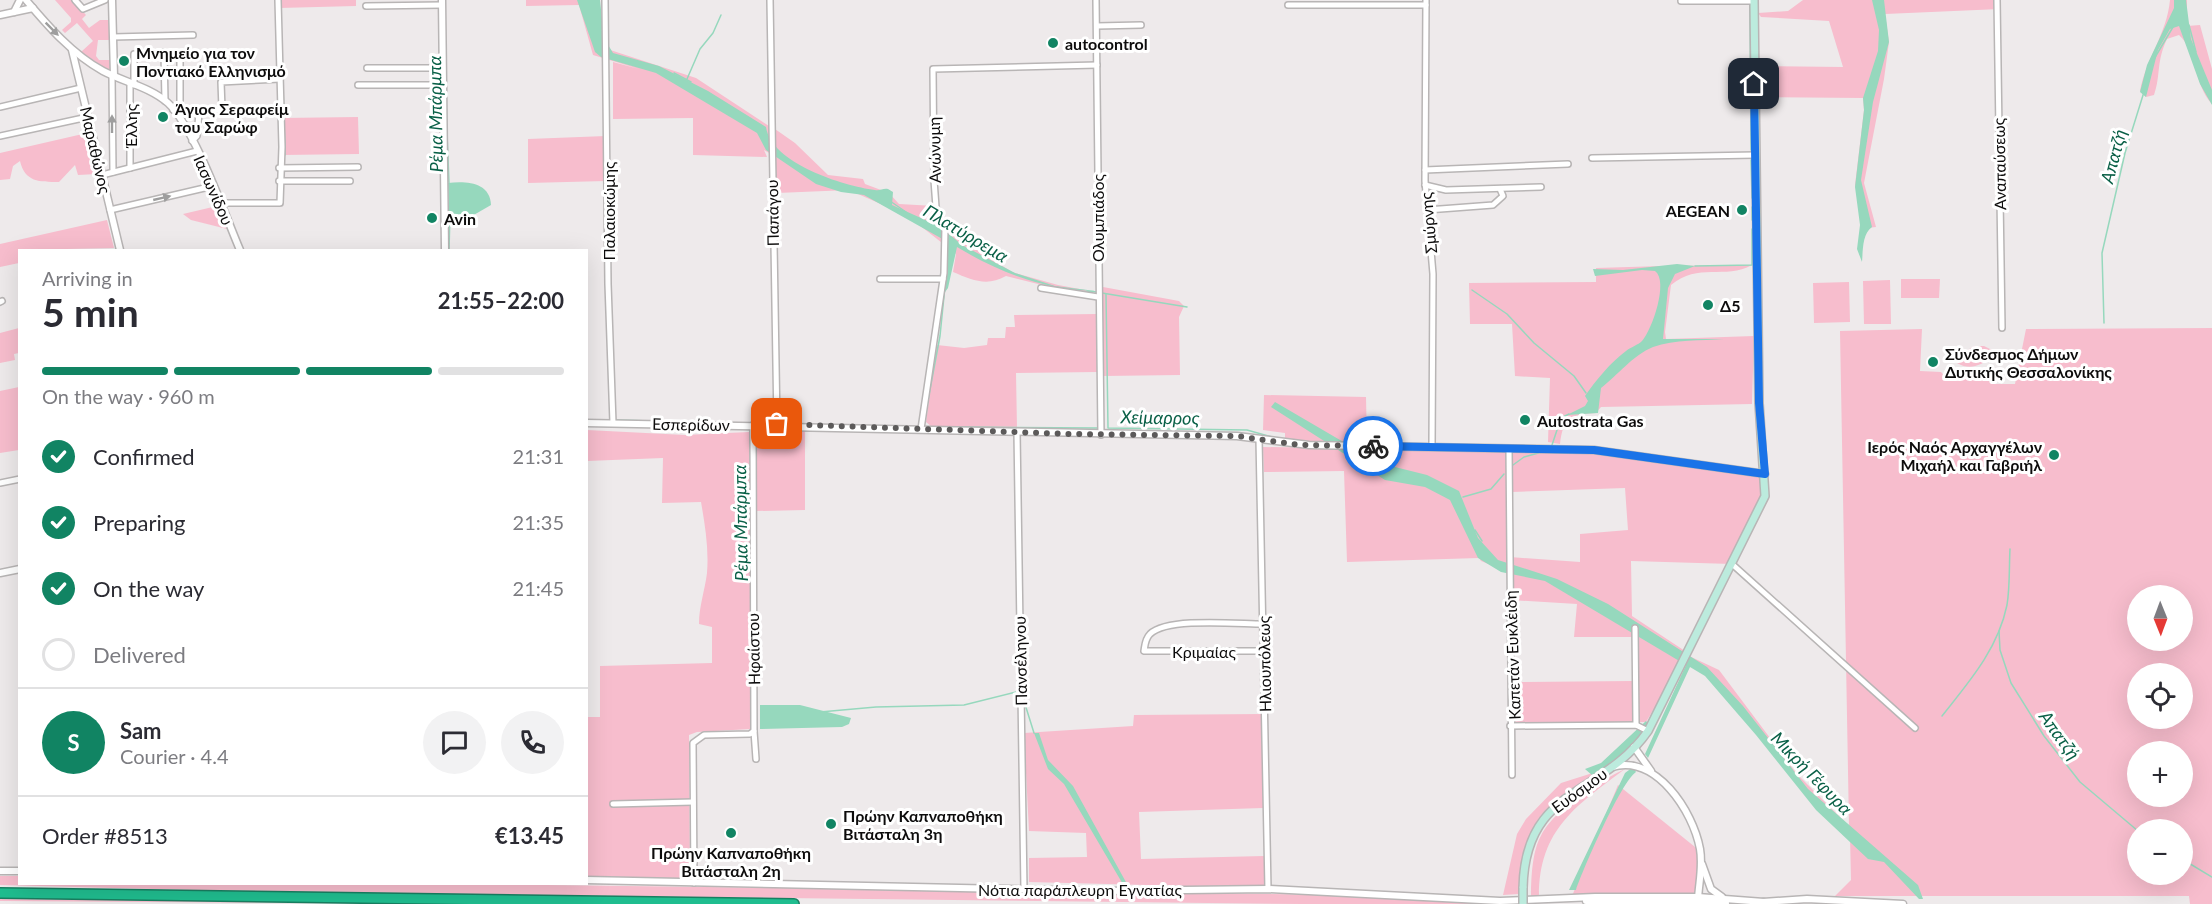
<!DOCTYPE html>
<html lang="en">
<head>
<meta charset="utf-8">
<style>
  body { margin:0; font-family:Lato,sans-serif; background:#f2f2f3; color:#2b2b33; height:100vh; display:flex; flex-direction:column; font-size:22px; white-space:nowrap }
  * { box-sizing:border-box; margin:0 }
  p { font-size:20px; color:#7c7c81 }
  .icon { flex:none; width:33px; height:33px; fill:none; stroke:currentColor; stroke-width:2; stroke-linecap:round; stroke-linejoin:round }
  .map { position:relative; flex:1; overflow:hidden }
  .sheet { position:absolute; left:18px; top:249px; width:570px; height:636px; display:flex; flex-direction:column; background:#fff; border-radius:0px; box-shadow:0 6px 24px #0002 }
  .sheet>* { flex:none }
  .needle { width:39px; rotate:179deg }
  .controls { position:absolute; left:2127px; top:585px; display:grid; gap:12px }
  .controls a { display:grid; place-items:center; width:66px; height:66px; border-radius:50%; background:#fff; box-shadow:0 6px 24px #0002; font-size:30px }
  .pin { position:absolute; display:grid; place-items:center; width:51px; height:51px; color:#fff; margin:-26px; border-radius:12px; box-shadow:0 3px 9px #0006 }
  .courier { position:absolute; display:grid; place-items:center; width:60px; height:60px; margin:-30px; border:4px solid #1a73e8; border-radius:50%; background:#fff; color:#222; box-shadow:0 2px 8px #0007 }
  .summary em { font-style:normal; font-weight:700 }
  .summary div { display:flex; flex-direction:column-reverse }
  .summary { display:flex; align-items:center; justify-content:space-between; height:102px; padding:0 24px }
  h1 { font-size:39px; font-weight:700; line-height:45px }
  .bar { display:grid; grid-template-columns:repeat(4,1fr); gap:9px 6px; align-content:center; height:72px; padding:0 24px }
  .bar i { height:8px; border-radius:4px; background:#e1e1e2 }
  .bar .selected { background:#118463 }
  .bar p { grid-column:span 4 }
  .line { display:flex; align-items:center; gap:15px; padding:0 24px; border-top:2px solid #e1e1e2 }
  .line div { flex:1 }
  .round { display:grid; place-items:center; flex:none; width:63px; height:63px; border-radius:32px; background:#f2f2f3 }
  ol { padding:0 24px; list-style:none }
  li { display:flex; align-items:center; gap:18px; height:66px }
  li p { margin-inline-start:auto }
  li .icon { padding:6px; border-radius:50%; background:#118463; color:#fff; stroke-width:4 }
  li:last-child { color:#7c7c81 }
  li i { width:33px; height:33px; border:3px solid #e1e1e2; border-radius:50% }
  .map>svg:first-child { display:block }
</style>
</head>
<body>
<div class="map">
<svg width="2212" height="904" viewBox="0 0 2212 904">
  <rect width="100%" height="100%" fill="#eeeaeb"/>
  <g fill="#f7bdcd" fill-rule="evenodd">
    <polygon points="55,0 72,0 86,15 82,19 89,28 100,20 110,20 110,40 98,40 96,56 99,60 111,60 111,72 81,52 93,41 77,23 65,33 62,30 71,22 71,18"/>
    <polygon points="279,0 356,0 356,6 279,8"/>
    <polygon points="526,0 600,0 601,47 696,78 769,126 769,153 764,150 767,157 693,155 693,118 613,119 613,62 639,69 593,55 579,5 526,6"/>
    <polygon points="1803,0 1999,0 2000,9 1885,14 1889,42 1884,79 1864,183 1876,227 1867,228 1855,185 1864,110 1863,98 1762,97 1761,66 1843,67 1829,21 1761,17 1758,13 1788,11"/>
    <path d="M2170 0H2187V26L2200 25 2212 69V104C2194 85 2197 51 2179 35L2167 39C2156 62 2161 75 2154 95L2146 97 2140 91C2146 59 2167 33 2170 0Z"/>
    <polygon points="358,117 359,154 282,155 281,118"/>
    <path d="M775 129 795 143 828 175 863 179 865 184 889 193 899 204 935 206 949 232 1012 272 1058 285 1096 292 1062 290 1006 276C987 287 972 280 953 272L956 254 908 216 849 190 777 193 773 156Z"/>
    <path d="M87 133 97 174 78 175 75 165 59 182C39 182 25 182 20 161L13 166 10 179 0 180V153Z"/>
    <polygon points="606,136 606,181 528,183 528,139"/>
    <polygon points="217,206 227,229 191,220 183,214"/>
    <polygon points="107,220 114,248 20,250 19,263 0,267 0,244"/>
    <path d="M1752 265C1725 280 1698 262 1671 285L1665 332 1666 339 1754 336 1752 404 1601 407 1596 413C1571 414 1563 418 1560 444L1548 442 1550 378 1515 376 1512 324H1470L1469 283 1596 282V268L1662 266V275L1673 266Z"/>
    <polygon points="1901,279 1940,279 1939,298 1901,298"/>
    <polygon points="1890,280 1891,324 1864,324 1863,281"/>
    <polygon points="1849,282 1850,322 1814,323 1813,283"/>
    <polygon points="1103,287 1179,301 1184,306 1179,317 1180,375 1103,376"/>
    <polygon points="1097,314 1097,372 1016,373 1017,429 932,427 926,422 937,345 964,348 987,345 988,338 1005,338 1006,327 1015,327 1014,315"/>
    <polygon points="19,328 19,353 14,354 15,360 0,363 0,333"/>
    <path d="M2212 328V904H2190L2189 896H1835L1851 880 1850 836 1832 820 1716 681 1683 660 1646 722 1512 724V682L1632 681 1636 637H1574L1577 604 1510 600V573L1481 561 1479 558 1347 562 1344 471 1264 472 1263 447 1332 448 1323 443 1285 441V433L1263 430 1264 395 1366 397 1367 443 1351 444 1358 449 1506 452 1510 557 1580 562V534L1628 530 1625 488 1512 492V452H1595L1763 478 1765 496 1732 564 1631 561 1632 616 1688 653 1687 655 1719 670 1797 774 1849 826 1840 331 1922 329 1920 371 1941 372 1947 379 1980 377 1986 374 1991 378V384H2015L2026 329ZM2138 596H2182V640H2138ZM2138 674H2182V718H2138ZM2138 752H2182V796H2138ZM2138 830H2182V874H2138Z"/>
    <path d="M1974 346H1984L1992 350 1993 357C1980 365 1971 371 1957 363V357Z"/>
    <polygon points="19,387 19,450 0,453 0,391"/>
    <polygon points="756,429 805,431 805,510 756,511"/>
    <path d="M587 430 685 435 749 432 751 729 697 732 689 735 690 878 687 881 587 879V717H600V666L712 663V627L699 624C699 606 705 590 707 573 709 549 705 525 701 502L662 503 663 458 587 461Z"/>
    <polygon points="1262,714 1263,808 1139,812 1141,859 1264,856 1264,888 1029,882 1029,858 1087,857 1086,833 1029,831 1024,733 1133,726 1134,715"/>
    <path d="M1625 769C1577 805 1539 829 1539 896H1531C1532 840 1539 824 1586 793 1599 784 1611 775 1625 769Z"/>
    <path d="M1599 771C1538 809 1525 820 1519 894L1503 895 1517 834 1526 819 1561 783Z"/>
    <polygon points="1618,785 1700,851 1698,894 1572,896"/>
    <polygon points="0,876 19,876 20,884 462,884 1345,895 1517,901 1517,904 1302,904 266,892 0,885"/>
    <polygon points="0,897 472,904 0,901"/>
  </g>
  <g fill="#96d8bd">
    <path d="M577 0H600L604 38 613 53 659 66 708 91 766 127C771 163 843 186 875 190 880 191 883 188 888 189L893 192 892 205 941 227 962 245 1015 273 1055 286 1096 291C1045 290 1000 273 957 247L948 288 945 292 946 241 864 195 841 192 816 184 766 150 757 133 656 73 601 57 595 52Z"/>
    <path d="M1872 0H1884L1889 42 1873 102 1861 180 1872 227C1862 234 1863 251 1862 262L1857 249 1860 225 1855 187 1864 110 1863 98 1878 51 1879 30Z"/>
    <polygon points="2174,0 2186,0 2191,39 2212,90 2212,105 2200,84 2179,26 2170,29 2158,50 2146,97 2140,92 2147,65 2174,8"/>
    <path d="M448 183C466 181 490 182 491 205L472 216 449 213Z"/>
    <path d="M1677 264 1695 266 1675 274 1668 288 1663 339H1724C1701 341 1675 339 1653 347 1633 355 1618 375 1601 388L1598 413 1567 415 1585 406 1588 401 1585 396C1596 380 1611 362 1626 351 1631 347 1638 345 1642 341 1652 330 1669 281 1655 271L1642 270 1595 276 1593 269 1623 270Z"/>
    <polygon points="1275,402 1340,440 1391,466 1427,475 1459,491 1478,538 1498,560 1557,579 1608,604 1707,667 1743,706 1808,789 1918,885 1923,899 1919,899 1884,862 1868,859 1816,810 1756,735 1705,676 1690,667 1648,758 1645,754 1686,665 1545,581 1501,572 1478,558 1450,500 1425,487 1385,480 1271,407"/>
    <polygon points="760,705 800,705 851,718 849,724 842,727 760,729"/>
    <polygon points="1646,721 1649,724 1642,742 1608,769 1593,776 1585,769 1601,763"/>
    <polygon points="1034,733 1039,733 1048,760 1073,786 1127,884 1124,886 1064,784 1048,769"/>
    <path d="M1633 767 1636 772C1621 782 1583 869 1576 890H1569L1625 773Z"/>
  </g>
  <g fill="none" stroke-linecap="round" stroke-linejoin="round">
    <g stroke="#96d8bd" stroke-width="1.5">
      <polyline points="1750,6 1751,150"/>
      <polyline points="2189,25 2196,52"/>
      <polyline points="282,51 285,155"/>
      <polyline points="2154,59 2173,27"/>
      <polyline points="446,63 446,103"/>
      <polyline points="674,73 691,82"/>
      <polyline points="687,79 700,49 713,33 721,15"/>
      <polyline points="447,134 449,183"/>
      <polyline points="1751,160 1752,198"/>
      <polyline points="890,201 906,212"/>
      <polyline points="1752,207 1752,220"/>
      <polyline points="449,250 450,213"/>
      <polyline points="1695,266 1752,265 1752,229"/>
      <polyline points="1472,290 1507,314 1534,343 1574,376 1586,393"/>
      <polyline points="1087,291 1097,292"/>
      <polyline points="1102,293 1187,307"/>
      <polyline points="1106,294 1108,428 1247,430 1272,437"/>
      <polyline points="2104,323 2102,253 2125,153 2144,92"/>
      <polyline points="928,400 940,336 945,286"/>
      <polyline points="614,420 691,422"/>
      <polyline points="728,423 751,423"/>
      <polyline points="755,423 775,424"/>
      <polyline points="779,424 799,424"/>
      <polyline points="956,427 1099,428"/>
      <polyline points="1565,447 1590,447"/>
      <polyline points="1551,448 1561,418 1569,414"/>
      <polyline points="1513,465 1524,457 1542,452"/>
      <polyline points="1463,497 1491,489 1504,474"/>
      <polyline points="1475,530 1482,541"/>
      <polyline points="1999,631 2000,650 2011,683 2044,736 2080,782 2138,831"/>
      <polyline points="1024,701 1034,733"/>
      <polyline points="820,712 876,707 964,705 1020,691"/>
      <path d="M1942 716C1969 682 1998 649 2007 605 2010 587 2009 567 2010 549"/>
      <polyline points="2182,859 2212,877"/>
    </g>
    <defs>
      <g id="minor">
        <polyline points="75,0 83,9 105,0"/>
        <polyline points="605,0 608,284 613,423"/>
        <polyline points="770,0 777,425"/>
        <polyline points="1096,0 1101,435"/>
        <polyline points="1426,0 1425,181 1433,274 1432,446"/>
        <polyline points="1997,0 2002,328"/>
        <polyline points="1681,1 1754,1"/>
        <polyline points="1288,5 1426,5"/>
        <polyline points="366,6 442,5"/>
        <polyline points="1097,26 1141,25"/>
        <polyline points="113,37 193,35"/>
        <polyline points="164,52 165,101"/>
        <polyline points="134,54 134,85"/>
        <polyline points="367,68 442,68"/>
        <polyline points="112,76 113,172"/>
        <polyline points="358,85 442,85"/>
        <polyline points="0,107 81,88"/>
        <polyline points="173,110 180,103 180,53"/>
        <polyline points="0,136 88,117"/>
        <polyline points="192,141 197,136 199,113 222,109 221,82 280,79"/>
        <polyline points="1592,158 1755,155"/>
        <polyline points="130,168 130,83"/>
        <polyline points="279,168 358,167"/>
        <polyline points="1425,170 1568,164"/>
        <polyline points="102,175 197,151"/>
        <polyline points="279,181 350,181"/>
        <polyline points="1425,185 1446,190 1541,187"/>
        <polyline points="221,203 280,203 282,147 278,0"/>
        <polyline points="110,210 213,186"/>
        <polyline points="1427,210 1493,205 1503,196 1500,189"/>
        <polyline points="880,279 943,279"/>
        <polyline points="1041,288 1098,297"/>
        <polyline points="0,302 2,301"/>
        <polyline points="921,429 944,273 945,228 936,207 934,180 933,69 1097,65"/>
        <polyline points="1017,432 1024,890"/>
        <polyline points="1259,439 1268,889"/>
        <polyline points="1509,448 1512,775"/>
        <polyline points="0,483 20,479"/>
        <polyline points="1732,564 1915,728"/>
        <path d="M1263 624C1238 624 1168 617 1150 634 1145 639 1145 645 1144 651H1264"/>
        <polyline points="1635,628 1636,725"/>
        <polyline points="1510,726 1636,725 1648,731"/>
        <polyline points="754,731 756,759"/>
        <polyline points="613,804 693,802"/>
        <polyline points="694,883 693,743 704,735 750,734 754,731 753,425"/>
      </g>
      <g id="tertiary">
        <path d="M26 0C48 26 72 54 103 71 124 82 150 87 168 103 194 127 225 215 240 250"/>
        <polyline points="112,0 114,76"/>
        <polyline points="442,0 445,250"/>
        <polyline points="14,12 20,0"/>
        <polyline points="0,15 33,8"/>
        <polyline points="72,50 120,250"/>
        <polyline points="586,423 1237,436 1309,445 1594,450 1765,474"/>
        <polyline points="0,573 20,569"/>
        <polyline points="1634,747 1651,771"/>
        <path d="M1612 767C1656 754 1693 811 1700 849 1703 866 1699 882 1698 899"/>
        <polyline points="1702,864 1711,889 1722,897"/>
        <polyline points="0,871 20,871"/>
        <polyline points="586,880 1102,891 1268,889 1500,901 1595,897 1698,897 1764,902"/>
        <polyline points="1586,901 1726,903"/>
        <polyline points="1763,902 1807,899 1903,904"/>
      </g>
      <path id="secondary" d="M1523 888C1525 786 1602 797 1648 731L1765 496 1759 403 1754 0"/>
      <polyline id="motorway" points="0,893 794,904"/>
    </defs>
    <use href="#minor" stroke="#b8b5b5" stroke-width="8"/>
    <use href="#tertiary" stroke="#b8b5b5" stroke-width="9"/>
    <use href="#secondary" stroke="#b8b5b5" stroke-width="10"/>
    <use href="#motorway" stroke="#197f61" stroke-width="12"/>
    <use href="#minor" stroke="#fff" stroke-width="5"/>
    <use href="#tertiary" stroke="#fff" stroke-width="6"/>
    <use href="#secondary" stroke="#bcebdd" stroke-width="7"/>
    <use href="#motorway" stroke="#20bd8f" stroke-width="9"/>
    <defs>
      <polyline id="secondary-bridge" points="1523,888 1523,904"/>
    </defs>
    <use href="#secondary-bridge" stroke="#b8b5b5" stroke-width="10" stroke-linecap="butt"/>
    <use href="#secondary-bridge" stroke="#bcebdd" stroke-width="7"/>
  </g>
  <defs><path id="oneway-solid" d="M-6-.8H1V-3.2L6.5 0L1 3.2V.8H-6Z" transform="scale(1.5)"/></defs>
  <g fill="#9e9e9e">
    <use href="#oneway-solid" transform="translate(52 29) rotate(45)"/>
    <use href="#oneway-solid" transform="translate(112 124) rotate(-90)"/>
    <use href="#oneway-solid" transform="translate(162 198) rotate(-13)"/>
  </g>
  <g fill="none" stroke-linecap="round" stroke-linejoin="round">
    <polyline stroke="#5c5a5a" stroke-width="6" stroke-dasharray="0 10.8" points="777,424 1071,434 1237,436 1299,445 1373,446"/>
    <polyline stroke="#1a73e8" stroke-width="8" points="1373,446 1594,450 1765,474 1759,403 1754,84"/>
  </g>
  <g fill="#118463" stroke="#fff" stroke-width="2">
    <circle cx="1053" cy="43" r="6"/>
    <circle cx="124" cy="61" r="6"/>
    <circle cx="163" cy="117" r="6"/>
    <circle cx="1742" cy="210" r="6"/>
    <circle cx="432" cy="218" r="6"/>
    <circle cx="1708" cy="305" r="6"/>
    <circle cx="1933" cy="362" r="6"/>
    <circle cx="1525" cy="420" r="6"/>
    <circle cx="2054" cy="455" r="6"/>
    <circle cx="831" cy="824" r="6"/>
    <circle cx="731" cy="833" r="6"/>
  </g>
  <g text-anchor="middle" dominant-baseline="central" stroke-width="6" stroke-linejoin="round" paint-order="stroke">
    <g font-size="16" font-weight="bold" fill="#0d0c0c" stroke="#fff" text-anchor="start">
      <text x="1065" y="43">autocontrol</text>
      <text x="136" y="52">Μνημείο για τον<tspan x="136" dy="18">Ποντιακό Ελληνισμό</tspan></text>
      <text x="175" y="108">Άγιος Σεραφείμ<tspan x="175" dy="18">του Σαρώφ</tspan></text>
      <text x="1730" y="210" text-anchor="end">AEGEAN</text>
      <text x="444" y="218">Avin</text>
      <text x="1720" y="305">Δ5</text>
      <text x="1945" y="353">Σύνδεσμος Δήμων<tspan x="1945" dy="18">Δυτικής Θεσσαλονίκης</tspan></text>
      <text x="1537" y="420">Autostrata Gas</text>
      <text x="2042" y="446" text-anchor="end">Ιερός Ναός Αρχαγγέλων<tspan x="2042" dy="18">Μιχαήλ και Γαβριήλ</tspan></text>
      <text x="843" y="815">Πρώην Καπναποθήκη<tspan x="843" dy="18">Βιτάσταλη 3η</tspan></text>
      <text x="731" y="852" text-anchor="middle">Πρώην Καπναποθήκη<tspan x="731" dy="18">Βιτάσταλη 2η</tspan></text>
    </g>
    <g font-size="16" fill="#0d0c0c" stroke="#fff">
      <text transform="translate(130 126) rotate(-90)">Έλλης</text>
      <text transform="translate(96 150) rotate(77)">Μαραθώνος</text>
      <text transform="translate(934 150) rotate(-91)">Ανώνυμη</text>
      <text transform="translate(1999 164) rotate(-91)">Αναπαύσεως</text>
      <text transform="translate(214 190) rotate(66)">Ιασωνίδου</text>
      <text transform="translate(608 211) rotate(-90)">Παλαιοκώμης</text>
      <text transform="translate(772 213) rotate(-91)">Παπάγου</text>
      <text transform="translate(1097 218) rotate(-90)">Ολυμπιάδος</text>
      <text transform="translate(1428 223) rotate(-95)">Σμύρνης</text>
      <text transform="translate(691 424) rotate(1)">Εσπερίδων</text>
      <text transform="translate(753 649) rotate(-91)">Ηφαίστου</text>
      <text x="1204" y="651">Κριμαίας</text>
      <text transform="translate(1512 655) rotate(-92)">Καπετάν Ευκλέιδη</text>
      <text transform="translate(1020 661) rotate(-91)">Πανσέληνου</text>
      <text transform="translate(1264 664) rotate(-91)">Ηλιουπόλεως</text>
      <text transform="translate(1579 790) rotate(-36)">Ευόσμου</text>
      <text x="1080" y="889">Νότια παράπλευρη Εγνατίας</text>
    </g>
    <g font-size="18" font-style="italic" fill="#0a6047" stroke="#fff">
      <text transform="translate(435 114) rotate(-91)">Ρέμα Μπάρμπα</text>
      <text transform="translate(2113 156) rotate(-75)">Απατζή</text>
      <text transform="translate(966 233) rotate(31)">Πλατύρρεμα</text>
      <text transform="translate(1160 417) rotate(1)">Χείμαρρος</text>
      <text transform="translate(740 523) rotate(-91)">Ρέμα Μπάρμπα</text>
      <text transform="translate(2060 735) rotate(54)">Απατζή</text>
      <text transform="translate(1812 773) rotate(46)">Μικρή Γέφυρα</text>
    </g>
  </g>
</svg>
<div class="controls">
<a><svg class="needle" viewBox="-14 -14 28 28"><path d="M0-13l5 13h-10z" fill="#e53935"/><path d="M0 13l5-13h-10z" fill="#7c7c81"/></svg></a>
<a><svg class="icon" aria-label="locate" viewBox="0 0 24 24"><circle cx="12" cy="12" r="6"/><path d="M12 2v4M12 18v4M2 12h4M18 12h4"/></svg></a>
<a>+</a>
<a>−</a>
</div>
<div class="pin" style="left:777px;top:424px;background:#ea580c"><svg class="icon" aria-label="bag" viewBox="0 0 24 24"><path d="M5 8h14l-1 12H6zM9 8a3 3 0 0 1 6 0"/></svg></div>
<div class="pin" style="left:1754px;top:84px;background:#1f2937"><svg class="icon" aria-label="home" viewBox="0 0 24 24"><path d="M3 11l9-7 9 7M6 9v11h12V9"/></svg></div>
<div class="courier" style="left:1373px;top:446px"><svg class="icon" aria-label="bike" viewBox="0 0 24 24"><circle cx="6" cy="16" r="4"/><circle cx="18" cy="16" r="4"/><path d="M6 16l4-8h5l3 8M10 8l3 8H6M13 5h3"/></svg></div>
<section class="sheet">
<div class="summary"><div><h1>5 min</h1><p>Arriving in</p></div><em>21:55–22:00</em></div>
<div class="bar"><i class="selected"></i><i class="selected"></i><i class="selected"></i><i></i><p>On the way · 960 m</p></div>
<ol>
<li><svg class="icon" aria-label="check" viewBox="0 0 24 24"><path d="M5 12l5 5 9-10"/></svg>Confirmed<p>21:31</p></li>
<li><svg class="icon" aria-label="check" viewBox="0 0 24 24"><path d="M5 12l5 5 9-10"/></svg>Preparing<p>21:35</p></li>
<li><svg class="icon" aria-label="check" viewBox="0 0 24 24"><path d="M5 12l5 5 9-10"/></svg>On the way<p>21:45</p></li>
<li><i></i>Delivered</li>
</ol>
<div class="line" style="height:108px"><b class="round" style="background:#118463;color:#fff">S</b><div><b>Sam</b><p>Courier · 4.4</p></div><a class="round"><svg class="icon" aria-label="chat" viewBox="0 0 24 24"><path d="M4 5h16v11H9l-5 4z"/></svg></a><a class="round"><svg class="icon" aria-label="phone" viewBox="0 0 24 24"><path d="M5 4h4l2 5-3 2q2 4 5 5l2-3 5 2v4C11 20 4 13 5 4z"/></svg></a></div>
<div class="line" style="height:78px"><div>Order #8513</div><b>€13.45</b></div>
</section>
</div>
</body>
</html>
